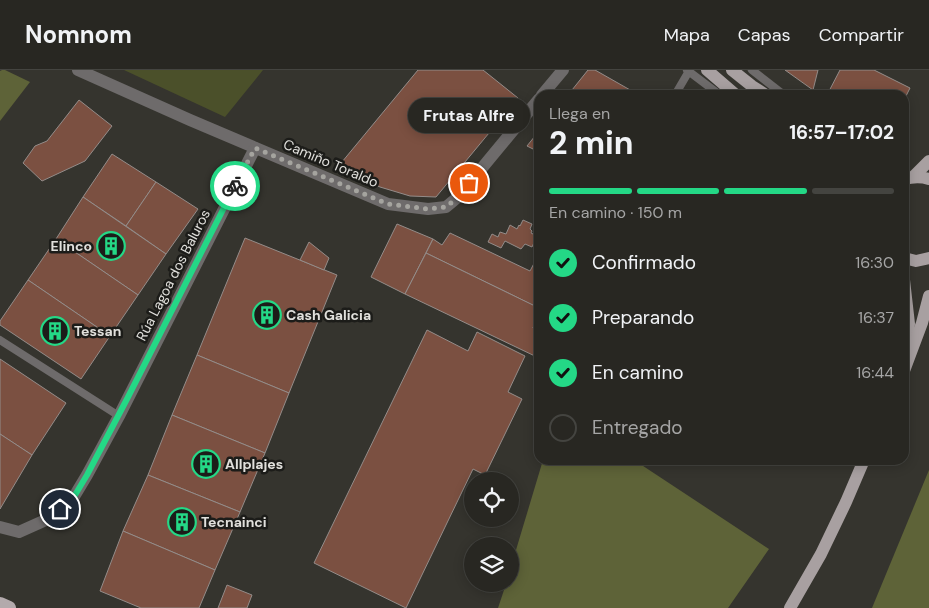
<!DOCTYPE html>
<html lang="es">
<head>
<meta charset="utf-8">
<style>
  body { margin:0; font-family:"DM Sans",sans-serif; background:#302f2a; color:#f1f3f6; height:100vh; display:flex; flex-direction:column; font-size:19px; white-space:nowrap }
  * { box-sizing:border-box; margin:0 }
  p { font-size:16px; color:#a5a5a5 }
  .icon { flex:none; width:28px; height:28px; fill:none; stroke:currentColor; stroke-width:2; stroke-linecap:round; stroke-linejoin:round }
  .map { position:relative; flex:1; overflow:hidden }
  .drawer { position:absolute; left:534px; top:20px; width:375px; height:375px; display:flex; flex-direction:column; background:#282722; border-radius:15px; box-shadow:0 2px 12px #0003,0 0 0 1px #444440 }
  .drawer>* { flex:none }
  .buttons { position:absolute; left:464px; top:402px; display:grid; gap:10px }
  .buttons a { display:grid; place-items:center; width:55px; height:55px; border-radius:50%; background:#282722; box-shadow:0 2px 12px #0003,0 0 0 1px #444440; font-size:25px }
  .pin { position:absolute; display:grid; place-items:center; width:42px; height:42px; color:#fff; margin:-21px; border:2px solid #fff; border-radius:50%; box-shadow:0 1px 5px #0007 }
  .courier { position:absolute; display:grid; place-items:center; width:50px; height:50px; margin:-25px; border:4px solid #24d886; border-radius:50%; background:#fff; color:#222; box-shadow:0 1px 6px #0007 }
  .bubble { position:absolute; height:35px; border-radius:18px; background:#282722; box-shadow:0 2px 12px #0003,0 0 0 1px #444440; font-size:16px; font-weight:700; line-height:35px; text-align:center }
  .head em { font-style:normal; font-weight:700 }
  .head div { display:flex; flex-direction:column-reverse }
  .head { display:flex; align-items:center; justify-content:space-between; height:85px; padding:0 15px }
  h1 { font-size:32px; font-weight:700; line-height:38px }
  .bar { display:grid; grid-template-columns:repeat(4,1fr); gap:8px 5px; align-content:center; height:60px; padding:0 15px }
  .bar i { height:6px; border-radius:4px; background:#444440 }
  .bar .selected { background:#24d886 }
  .bar p { grid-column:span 4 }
  ol { padding:0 15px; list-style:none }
  li { display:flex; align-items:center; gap:15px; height:55px }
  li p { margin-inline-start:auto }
  li .icon { padding:5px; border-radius:50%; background:#24d886; color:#111; stroke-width:4 }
  li:last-child { color:#a5a5a5 }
  li i { width:28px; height:28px; border:2px solid #444440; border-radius:50% }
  header { display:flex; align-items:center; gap:30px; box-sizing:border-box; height:70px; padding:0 25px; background:#282722; border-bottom:1px solid #444440 }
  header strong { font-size:24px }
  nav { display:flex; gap:28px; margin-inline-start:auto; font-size:18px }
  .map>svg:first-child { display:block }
</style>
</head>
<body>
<header>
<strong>Nomnom</strong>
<nav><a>Mapa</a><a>Capas</a><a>Compartir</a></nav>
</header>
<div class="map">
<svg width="929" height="538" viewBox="0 0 929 538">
  <rect width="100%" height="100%" fill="#35342e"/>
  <polygon fill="#4b502a" points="124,0 263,0 225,47"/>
  <g fill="#5e6338">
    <polygon points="2,0 5,0 30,12 0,51 0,1"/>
    <polygon points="543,390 634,390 769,479 728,538 498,538 506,514 510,514 510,500"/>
    <polygon points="929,400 929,538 872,538"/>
  </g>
  <g fill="#7b5041" stroke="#948c89">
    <polygon points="418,0 483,0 518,28 436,127 410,126 380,117 337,98"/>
    <polygon points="588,0 595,0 639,25 568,25"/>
    <polygon points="785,0 818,0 813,20"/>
    <polygon points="840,0 874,0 910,18 904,30 904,25 827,25"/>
    <polygon points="79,30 112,56 85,91 42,111 23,93 35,76 47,71"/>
    <polygon points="539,61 539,82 527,76"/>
    <polygon points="112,84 156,112 126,156 83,127"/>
    <polygon points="156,112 198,139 166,184 126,156"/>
    <polygon points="83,127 166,184 138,225 56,169"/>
    <polygon points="523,150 532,154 530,159 532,161 531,163 537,166 532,177 525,174 521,179 505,171 501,178 488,172 492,164 498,167 500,162 506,164 510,155 517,159 519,155 520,156"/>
    <polygon points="397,154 433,169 405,224 371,207"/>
    <polygon points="450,163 530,201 539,184 539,238 426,183 433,169 442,175"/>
    <polygon points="245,168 337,205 289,323 197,285"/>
    <polygon points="56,169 138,225 110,266 28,210"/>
    <polygon points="309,172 329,188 324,200 300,190"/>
    <polygon points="426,183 539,238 539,245 533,258 539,260 539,288 405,224"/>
    <polygon points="28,210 110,266 81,309 0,255 0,251"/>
    <polygon points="539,245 539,260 533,258"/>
    <polygon points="427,260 468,281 477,262 525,286 508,322 522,329 485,405 473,399 406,538 314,493"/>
    <polygon points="197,285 289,323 265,383 172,345"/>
    <polygon points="0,289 66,333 32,385 0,364"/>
    <polygon points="172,345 265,383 240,442 148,405"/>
    <polygon points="0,364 32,385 0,439"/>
    <polygon points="148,405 240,442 215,500 123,461"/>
    <polygon points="123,461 215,500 199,538 141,538 100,521"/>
    <polygon points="227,515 252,525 247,538 218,538"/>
  </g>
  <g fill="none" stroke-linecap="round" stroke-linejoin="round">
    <g stroke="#6e6b6b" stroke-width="8">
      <polyline points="687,0 720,25"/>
      <polyline points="752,0 784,25"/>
      <polyline points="675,25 689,1"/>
      <polyline points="0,270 119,346"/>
    </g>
    <g stroke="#6e6b6b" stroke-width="12">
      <polyline points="78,0 190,50 388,134 428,139 446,137 458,127 539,29"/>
      <polyline points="542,25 563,0"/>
      <polyline points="0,457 19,462 48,449 72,430 87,405 119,346 255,78"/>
    </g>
    <g stroke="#a8a0a1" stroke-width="12">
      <polyline points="707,0 736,25"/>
      <polyline points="732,0 752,16 766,25"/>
      <polyline points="913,107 929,91"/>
      <path d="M904 109C912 107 920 106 929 109"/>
      <polyline points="904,188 916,191 929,188"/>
      <polyline points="904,210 909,254 904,284"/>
      <polyline points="904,301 922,253 929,226"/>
      <polyline points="790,538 821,484 846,432 864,390"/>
    </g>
    <polyline stroke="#b3aaac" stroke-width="14" points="0,534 9,538"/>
  </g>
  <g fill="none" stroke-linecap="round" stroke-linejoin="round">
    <polyline stroke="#a5a49f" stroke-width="5" stroke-dasharray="0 9" points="235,116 255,78 388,134 428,139 446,137 458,127 469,113"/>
    <polyline stroke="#24d886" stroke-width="6" points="60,439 72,430 87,405 127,329 235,116"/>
  </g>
  <defs>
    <symbol id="building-ring" viewBox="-11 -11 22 22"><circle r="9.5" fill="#1c1c19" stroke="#24d886" stroke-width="1.5"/><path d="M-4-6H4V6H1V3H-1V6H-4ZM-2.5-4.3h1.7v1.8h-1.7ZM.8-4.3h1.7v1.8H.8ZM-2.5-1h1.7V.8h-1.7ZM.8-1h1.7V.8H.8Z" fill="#24d886"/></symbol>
  </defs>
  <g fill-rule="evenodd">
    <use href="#building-ring" x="95" y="160" width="32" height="32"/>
    <use href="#building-ring" x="251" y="229" width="32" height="32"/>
    <use href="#building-ring" x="39" y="245" width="32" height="32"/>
    <use href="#building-ring" x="190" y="378" width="32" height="32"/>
    <use href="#building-ring" x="166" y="436" width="32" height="32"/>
  </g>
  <g text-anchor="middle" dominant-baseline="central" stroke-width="5" stroke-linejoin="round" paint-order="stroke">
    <g font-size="14" fill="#e1e0dc" stroke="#1c1c19">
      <text transform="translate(331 93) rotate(23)">Camiño Toraldo</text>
      <text transform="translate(173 205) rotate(-63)">Rúa Lagoa dos Baluros</text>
    </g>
    <g font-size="14" font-weight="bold" fill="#e1e0dc" stroke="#1c1c19" text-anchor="start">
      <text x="92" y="176" text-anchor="end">Elinco</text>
      <text x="286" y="245">Cash Galicia</text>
      <text x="74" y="261">Tessan</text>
      <text x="225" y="394">Allplajes</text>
      <text x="201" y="452">Tecnainci</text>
    </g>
  </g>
</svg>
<div class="buttons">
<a><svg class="icon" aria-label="locate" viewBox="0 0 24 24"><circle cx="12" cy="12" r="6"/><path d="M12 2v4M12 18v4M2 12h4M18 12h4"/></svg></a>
<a><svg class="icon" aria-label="layers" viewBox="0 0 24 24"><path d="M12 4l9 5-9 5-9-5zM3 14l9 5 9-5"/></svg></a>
</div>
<div class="pin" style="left:469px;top:113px;background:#ea580c"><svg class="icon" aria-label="bag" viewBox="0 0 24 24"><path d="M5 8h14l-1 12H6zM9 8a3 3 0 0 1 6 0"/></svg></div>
<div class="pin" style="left:60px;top:439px;background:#1f2937"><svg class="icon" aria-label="home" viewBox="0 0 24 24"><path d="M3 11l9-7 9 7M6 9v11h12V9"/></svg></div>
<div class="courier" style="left:235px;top:116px"><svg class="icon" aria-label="bike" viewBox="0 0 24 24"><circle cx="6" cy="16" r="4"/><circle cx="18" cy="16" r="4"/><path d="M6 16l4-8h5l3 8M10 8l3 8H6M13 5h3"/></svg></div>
<div class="bubble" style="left:408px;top:28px;width:122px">Frutas Alfre</div>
<section class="drawer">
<div class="head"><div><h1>2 min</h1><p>Llega en</p></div><em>16:57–17:02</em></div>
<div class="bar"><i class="selected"></i><i class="selected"></i><i class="selected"></i><i></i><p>En camino · 150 m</p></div>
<ol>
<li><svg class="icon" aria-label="check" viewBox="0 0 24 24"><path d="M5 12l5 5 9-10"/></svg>Confirmado<p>16:30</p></li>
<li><svg class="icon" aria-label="check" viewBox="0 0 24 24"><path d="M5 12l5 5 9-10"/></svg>Preparando<p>16:37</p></li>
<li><svg class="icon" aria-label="check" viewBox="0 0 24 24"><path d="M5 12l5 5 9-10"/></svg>En camino<p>16:44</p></li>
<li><i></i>Entregado</li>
</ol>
</section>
</div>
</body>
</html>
